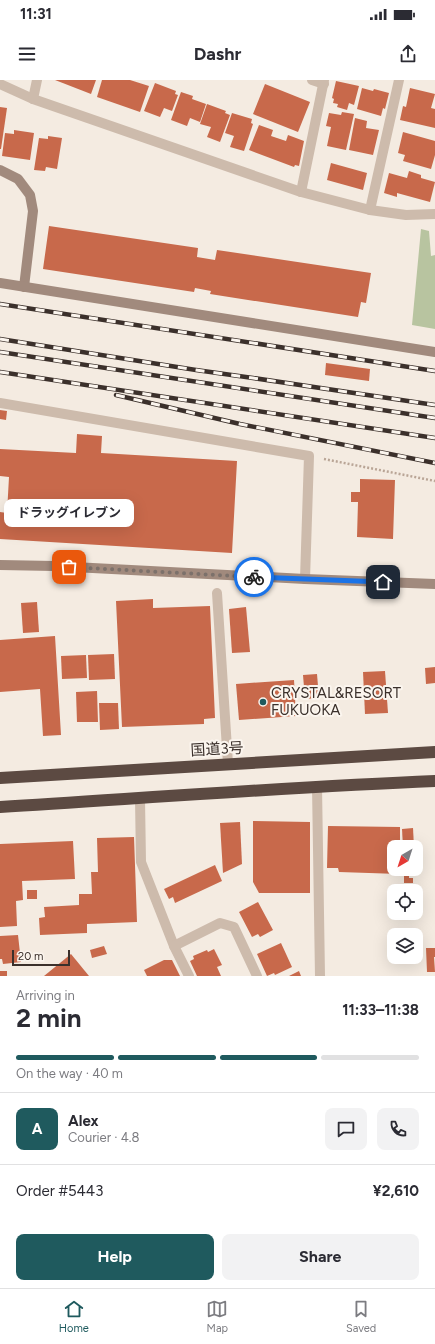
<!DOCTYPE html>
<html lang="en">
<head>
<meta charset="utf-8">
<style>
  body { margin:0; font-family:Figtree,"Noto Sans JP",sans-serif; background:#f2f2f3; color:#2b2b33; height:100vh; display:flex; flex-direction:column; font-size:15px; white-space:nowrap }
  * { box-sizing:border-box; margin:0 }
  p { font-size:13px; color:#7c7c81 }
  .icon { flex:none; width:22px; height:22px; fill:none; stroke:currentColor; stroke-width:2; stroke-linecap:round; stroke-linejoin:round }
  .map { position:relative; height:896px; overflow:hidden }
  .drawer { display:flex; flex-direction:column; background:#fff; flex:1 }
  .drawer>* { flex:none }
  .needle { width:26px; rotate:219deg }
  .fabs { position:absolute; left:387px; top:760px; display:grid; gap:8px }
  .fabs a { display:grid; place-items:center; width:36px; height:36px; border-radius:8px; background:#fff; box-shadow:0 4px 16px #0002; font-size:20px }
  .scale { position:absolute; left:12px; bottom:10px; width:58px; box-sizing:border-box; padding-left:4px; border:2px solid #3b302b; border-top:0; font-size:11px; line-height:14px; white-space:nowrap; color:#3b302b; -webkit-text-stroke:3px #fbf5ee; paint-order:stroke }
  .pin { position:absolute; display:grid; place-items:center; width:34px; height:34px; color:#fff; margin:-17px; border-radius:8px; box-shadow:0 2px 6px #0006 }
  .courier { position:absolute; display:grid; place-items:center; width:40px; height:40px; margin:-20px; border:3px solid #1a73e8; border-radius:50%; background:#fff; color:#222; box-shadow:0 1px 5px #0007 }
  .bubble { position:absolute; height:28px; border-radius:8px; background:#fff; box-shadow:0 4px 16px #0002; font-size:13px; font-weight:700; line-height:28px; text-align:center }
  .overview em { font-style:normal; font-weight:700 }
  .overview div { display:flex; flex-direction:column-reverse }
  .overview { display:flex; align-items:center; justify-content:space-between; height:68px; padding:0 16px }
  h1 { font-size:26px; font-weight:700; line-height:30px }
  .bar { display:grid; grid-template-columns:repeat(4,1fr); gap:6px 4px; align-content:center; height:48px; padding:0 16px }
  .bar i { height:5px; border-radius:3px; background:#e1e1e2 }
  .bar .selected { background:#1f5a5e }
  .bar p { grid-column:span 4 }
  .line { display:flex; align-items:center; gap:10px; padding:0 16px; border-top:1px solid #e1e1e2 }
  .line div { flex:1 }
  .round { display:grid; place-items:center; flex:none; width:42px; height:42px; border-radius:8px; background:#f2f2f3 }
  .cta { display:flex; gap:8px; margin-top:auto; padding:8px 16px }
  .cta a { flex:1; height:46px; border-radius:8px; background:#1f5a5e; color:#fff; font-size:16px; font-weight:700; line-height:46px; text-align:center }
  .cta a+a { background:#f2f2f3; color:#2b2b33 }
  .status { display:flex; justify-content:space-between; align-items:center; height:28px; padding:0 20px; background:#fff; direction:ltr }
  .status svg { height:11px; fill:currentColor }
  header { display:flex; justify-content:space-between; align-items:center; height:52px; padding:0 16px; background:#fff; font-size:18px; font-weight:700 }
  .tabs { display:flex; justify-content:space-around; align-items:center; height:56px; border-top:1px solid #e1e1e2; background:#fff; font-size:11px; color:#7c7c81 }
  .tabs a { display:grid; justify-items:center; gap:2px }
  .tabs .selected { color:#1f5a5e }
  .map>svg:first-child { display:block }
</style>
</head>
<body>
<div class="status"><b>11:31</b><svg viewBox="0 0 49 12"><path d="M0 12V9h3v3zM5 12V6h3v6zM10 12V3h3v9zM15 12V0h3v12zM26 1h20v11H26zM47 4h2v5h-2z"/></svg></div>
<header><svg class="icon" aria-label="menu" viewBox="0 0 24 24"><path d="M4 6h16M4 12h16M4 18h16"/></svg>Dashr<svg class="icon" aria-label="share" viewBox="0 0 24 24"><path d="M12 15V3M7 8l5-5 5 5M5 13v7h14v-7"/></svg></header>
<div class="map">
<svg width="435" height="896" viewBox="0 0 435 896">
  <rect width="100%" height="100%" fill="#f4ebe1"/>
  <polygon fill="#b8c4a0" points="421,149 429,151 431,176 435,175 435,249 412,245"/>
  <g fill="#c8694b">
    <polygon points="55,0 96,0 91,14"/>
    <polygon points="102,0 130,0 149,6 140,32 97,17"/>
    <polygon points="336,1 359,6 354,25 349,23 347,30 337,27 338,24 333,23 334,19 332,18"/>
    <polygon points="155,3 176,11 175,14 178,15 172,31 164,28 160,37 144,31"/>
    <polygon points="265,4 310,22 298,52 253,34"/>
    <polygon points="362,8 373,11 374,9 389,13 385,29 383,28 381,36 357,29"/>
    <polygon points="410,8 435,14 431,28 435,29 435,48 400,40 403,26 406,27"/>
    <polygon points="181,12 193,16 192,19 206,24 200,42 190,38 187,46 171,40"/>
    <polygon points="207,24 226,31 225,33 230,35 220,62 207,57 211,47 200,44"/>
    <polygon points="0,27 7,28 1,69 0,69"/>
    <polygon points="342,32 354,34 346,70 327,66 331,47 326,46 329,33 341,35"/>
    <polygon points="232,33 252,39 251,43 253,44 244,71 230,67 234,56 225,53"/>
    <polygon points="355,38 367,41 366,48 379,50 373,75 349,70"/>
    <polygon points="259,45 273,50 271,56 286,61 288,55 304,61 299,86 295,85 294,87 249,70"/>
    <polygon points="14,50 34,53 30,80 2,76 5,53 14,54"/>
    <polygon points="403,52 435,61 435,75 431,89 403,81 405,75 398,73"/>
    <polygon points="48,56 62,58 57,89 46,87 45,91 34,90 39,58 48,59"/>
    <polygon points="331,83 367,93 363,110 327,100"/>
    <polygon points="409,91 421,95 421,98 435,102 430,122 397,113 397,117 384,113 389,93 407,98"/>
    <polygon points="49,146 198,168 197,177 215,180 217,170 371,193 366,223 361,222 358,237 210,214 211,211 195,208 194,212 43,189"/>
    <polygon points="326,283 370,289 369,301 325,295"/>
    <polygon points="0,330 7,331 6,340 0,339"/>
    <polygon points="77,354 102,356 101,373 237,381 232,473 0,459 0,432 7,433 9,397 0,396 0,369 76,373"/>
    <polygon points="360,399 395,400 393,459 357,457 358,422 351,422 351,412 360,412"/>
    <polygon points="153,519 153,528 210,526 215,638 204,639 204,644 122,647 116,521"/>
    <polygon points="37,522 39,552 23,553 21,523"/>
    <polygon points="246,527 250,572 232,573 229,529"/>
    <polygon points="55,556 61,655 43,656 40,609 0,612 0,560"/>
    <polygon points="114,574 115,599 89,600 88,575"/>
    <polygon points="86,575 87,598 62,599 61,576"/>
    <polygon points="435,587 435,603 426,604 425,588"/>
    <polygon points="385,591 388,633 365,634 363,592"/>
    <polygon points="317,594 319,618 305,619 303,595"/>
    <polygon points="294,600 296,636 239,640 236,604"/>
    <polygon points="97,611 98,642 77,642 76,612"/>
    <polygon points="99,623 118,623 119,649 100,650"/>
    <polygon points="253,741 310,742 310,813 259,813 253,802"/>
    <polygon points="240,742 242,784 223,793 220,743"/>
    <polygon points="328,746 400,747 400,767 394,767 394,789 399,789 399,794 339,792 338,788 327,788"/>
    <polygon points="413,748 414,767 403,767 402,749"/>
    <polygon points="134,757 137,842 87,844 87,853 40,855 39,838 45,837 44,827 79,825 79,814 92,814 91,792 98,792 97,758"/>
    <polygon points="73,761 75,799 22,801 23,820 16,821 17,846 0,847 0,764"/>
    <polygon points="215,785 222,801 175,823 173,817 169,819 164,809"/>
    <polygon points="404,793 409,793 409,798 413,798 413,803 404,803"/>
    <rect x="27" y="810" width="10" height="9"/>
    <polygon points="258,822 273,850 260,857 258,854 252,857 239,832"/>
    <polygon points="18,855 21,882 3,884 2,879 0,879 0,856"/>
    <polygon points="281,863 292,887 275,895 274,893 267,896 257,874"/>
    <polygon points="104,866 107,874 92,878 90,870"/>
    <polygon points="426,868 435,868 435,877 434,877 435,892 427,892"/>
    <polygon points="214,869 222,885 217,887 221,896 197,896 190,881 194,879 193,876 207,870 208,872"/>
    <polygon points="71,874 89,896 44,896"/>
    <polygon points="164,880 172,880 180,896 147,896 144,890"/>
    <rect x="0" y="891" width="7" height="5"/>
    <polygon points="299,891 301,896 289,896"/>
  </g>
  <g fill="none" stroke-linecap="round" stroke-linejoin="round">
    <polyline stroke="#b9a596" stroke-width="2.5" stroke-dasharray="2 2" stroke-linecap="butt" points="324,379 435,401"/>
    <polyline stroke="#cdbbac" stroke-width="10" points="217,513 228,684"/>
    <g stroke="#cdbbac" stroke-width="10">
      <polyline points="312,0 324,4"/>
      <polyline points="0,4 33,19 301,112 370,130 406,135 435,134"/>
      <polyline points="33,19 37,0"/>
      <polyline points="301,112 324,0"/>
      <polyline points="370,130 399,0"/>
      <polyline points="0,323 309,376 305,499"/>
      <polyline points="317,706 320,896"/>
      <polyline points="140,719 141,782 174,866 189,896"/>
      <polyline points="174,866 220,843 234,847 257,896"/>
    </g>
    <g stroke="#a18a7d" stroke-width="10">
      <polyline points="0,90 18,99 30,115 33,131 24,207"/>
      <polyline points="0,203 435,272"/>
      <polyline points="0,485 54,486 305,499 435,504"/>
    </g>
    <g stroke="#5c4a42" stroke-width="12">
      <polyline points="0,698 435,672"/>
      <path d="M0 727C145 718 290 707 435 701"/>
    </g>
    <defs>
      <g id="rail">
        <polyline points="0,224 435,291"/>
        <polyline points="0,259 196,290 253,298 435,325"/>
        <polyline points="0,272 435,338"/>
        <polyline points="0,292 435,358"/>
        <polyline points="116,315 240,344 435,383"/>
      </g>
    </defs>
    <use href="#rail" stroke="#3b302b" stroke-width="4.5"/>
    <use href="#rail" stroke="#fbf5ee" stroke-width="3" stroke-dasharray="9" stroke-linecap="butt"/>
  </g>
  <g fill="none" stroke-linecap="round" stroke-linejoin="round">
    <polyline stroke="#7c716b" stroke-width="4" stroke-dasharray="0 7.2" points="69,487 254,497"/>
    <polyline stroke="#1a73e8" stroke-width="5" points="254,497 383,502"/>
  </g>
  <circle fill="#1f5a5e" stroke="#fbf5ee" stroke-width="1.5" cx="263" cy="622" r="4"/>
  <g text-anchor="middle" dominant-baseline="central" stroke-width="4" stroke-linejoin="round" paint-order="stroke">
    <g font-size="15" fill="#3b302b" stroke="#fbf5ee" text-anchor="start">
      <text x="271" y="613">CRYSTAL&amp;RESORT<tspan x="271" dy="17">FUKUOKA</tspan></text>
    </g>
    <g font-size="15" fill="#3b302b" stroke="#fbf5ee">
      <text transform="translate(217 669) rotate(-3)">国道3号</text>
    </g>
  </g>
</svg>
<div class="fabs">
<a><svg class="needle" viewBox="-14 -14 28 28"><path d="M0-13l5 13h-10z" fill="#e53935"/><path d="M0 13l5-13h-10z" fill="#7c7c81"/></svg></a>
<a><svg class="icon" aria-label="locate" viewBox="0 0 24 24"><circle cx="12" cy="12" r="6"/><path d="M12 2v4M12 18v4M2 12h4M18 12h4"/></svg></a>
<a><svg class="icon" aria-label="layers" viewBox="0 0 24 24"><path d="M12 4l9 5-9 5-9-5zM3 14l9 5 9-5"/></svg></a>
</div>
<div class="scale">20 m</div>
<div class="pin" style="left:69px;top:487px;background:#ea580c"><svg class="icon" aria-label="bag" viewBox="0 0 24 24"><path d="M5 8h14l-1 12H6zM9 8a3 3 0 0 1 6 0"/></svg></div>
<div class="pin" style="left:383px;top:502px;background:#1f2937"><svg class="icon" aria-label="home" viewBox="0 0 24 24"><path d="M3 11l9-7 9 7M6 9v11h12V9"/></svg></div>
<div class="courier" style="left:254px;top:497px"><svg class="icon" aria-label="bike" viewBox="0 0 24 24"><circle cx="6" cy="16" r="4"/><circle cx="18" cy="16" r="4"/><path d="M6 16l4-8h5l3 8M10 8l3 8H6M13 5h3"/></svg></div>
<div class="bubble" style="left:4px;top:419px;width:130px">ドラッグイレブン</div>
</div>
<section class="drawer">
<div class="overview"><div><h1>2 min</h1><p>Arriving in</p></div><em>11:33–11:38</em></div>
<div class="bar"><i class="selected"></i><i class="selected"></i><i class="selected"></i><i></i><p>On the way · 40 m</p></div>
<div class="line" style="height:72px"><b class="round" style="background:#1f5a5e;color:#fff">A</b><div><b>Alex</b><p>Courier · 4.8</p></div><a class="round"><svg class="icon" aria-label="chat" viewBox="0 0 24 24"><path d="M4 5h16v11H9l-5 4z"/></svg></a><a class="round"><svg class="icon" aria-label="phone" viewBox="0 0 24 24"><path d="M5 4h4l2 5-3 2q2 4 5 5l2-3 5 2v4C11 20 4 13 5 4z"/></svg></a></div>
<div class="line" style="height:52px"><div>Order #5443</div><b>¥2,610</b></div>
<div class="cta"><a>Help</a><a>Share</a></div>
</section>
<nav class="tabs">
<a class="selected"><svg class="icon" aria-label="home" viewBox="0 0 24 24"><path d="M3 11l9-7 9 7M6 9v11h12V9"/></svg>Home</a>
<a><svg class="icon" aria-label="map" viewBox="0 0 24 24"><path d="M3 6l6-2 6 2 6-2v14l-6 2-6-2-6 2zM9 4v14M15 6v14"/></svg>Map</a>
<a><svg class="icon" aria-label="saved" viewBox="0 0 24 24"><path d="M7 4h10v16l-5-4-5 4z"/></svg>Saved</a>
</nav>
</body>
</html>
